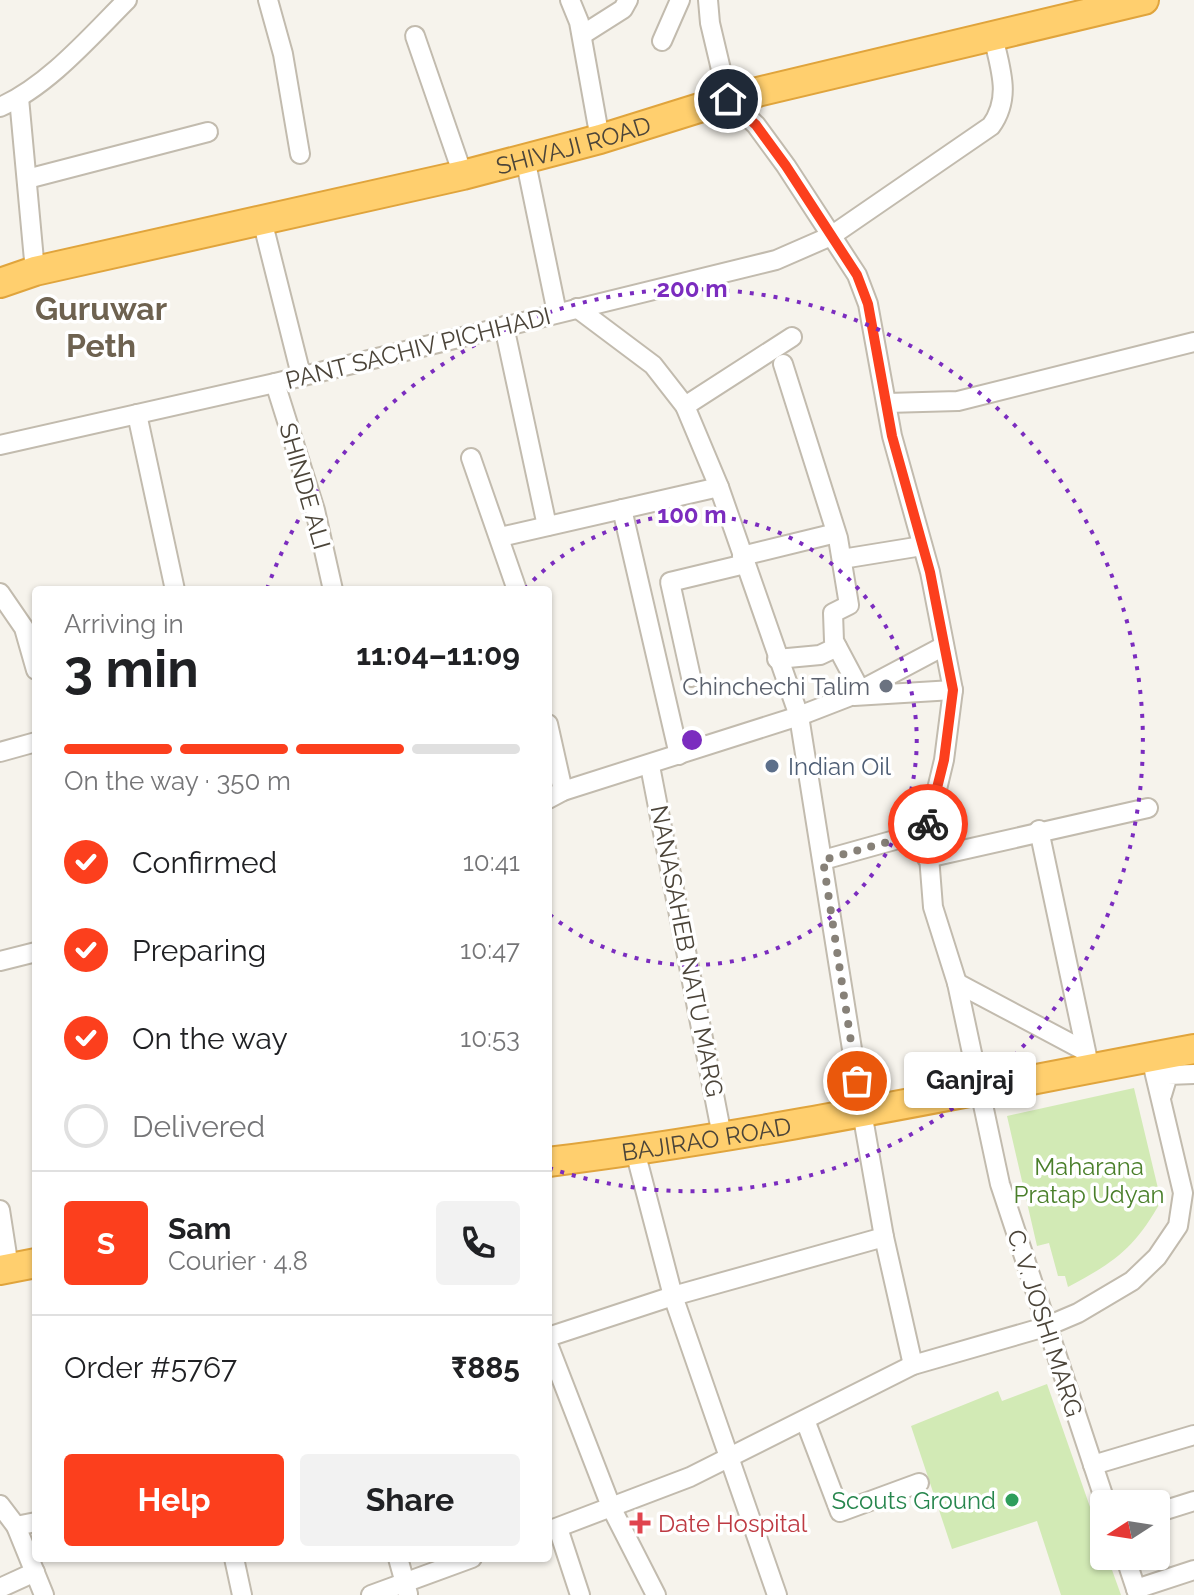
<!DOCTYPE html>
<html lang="en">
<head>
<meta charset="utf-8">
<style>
  body { margin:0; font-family:Raleway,sans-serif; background:#f2f2f2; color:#202124; height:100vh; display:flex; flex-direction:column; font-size:30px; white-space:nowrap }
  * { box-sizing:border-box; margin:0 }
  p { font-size:26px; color:#757577 }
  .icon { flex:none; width:44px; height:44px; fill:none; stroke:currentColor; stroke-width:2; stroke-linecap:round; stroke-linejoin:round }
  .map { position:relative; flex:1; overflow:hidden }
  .details { position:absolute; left:32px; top:586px; width:520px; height:976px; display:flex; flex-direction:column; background:#fff; border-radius:8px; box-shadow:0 2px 6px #0004 }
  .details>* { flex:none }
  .needle { width:52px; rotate:258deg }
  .fabs { position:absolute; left:1090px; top:1490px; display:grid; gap:16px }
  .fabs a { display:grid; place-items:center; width:80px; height:80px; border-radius:8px; background:#fff; box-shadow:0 2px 6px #0004; font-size:40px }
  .pin { position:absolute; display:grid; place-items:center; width:68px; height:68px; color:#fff; margin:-34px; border:4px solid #fff; border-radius:50%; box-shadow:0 2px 8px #0007 }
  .courier { position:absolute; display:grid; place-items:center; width:80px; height:80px; margin:-40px; border:6px solid #fc3f1d; border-radius:50%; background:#fff; color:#222; box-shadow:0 2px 10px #0007 }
  .bubble { position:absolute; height:56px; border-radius:8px; background:#fff; box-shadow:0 2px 6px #0004; font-size:26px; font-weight:700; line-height:56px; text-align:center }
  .headline em { font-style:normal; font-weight:700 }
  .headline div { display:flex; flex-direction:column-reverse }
  .headline { display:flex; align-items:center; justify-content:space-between; height:136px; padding:0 32px }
  h1 { font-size:52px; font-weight:700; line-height:60px }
  .bar { display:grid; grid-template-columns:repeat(4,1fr); gap:12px 8px; align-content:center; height:96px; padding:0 32px }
  .bar i { height:10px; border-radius:6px; background:#e0e0e0 }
  .bar .selected { background:#fc3f1d }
  .bar p { grid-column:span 4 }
  .line { display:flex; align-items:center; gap:20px; padding:0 32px; border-top:2px solid #e0e0e0 }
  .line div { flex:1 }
  .round { display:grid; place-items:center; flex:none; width:84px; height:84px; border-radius:8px; background:#f2f2f2 }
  ol { padding:0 32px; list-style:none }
  li { display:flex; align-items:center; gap:24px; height:88px }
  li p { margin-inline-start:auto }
  li .icon { padding:8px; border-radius:50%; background:#fc3f1d; color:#fff; stroke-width:4 }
  li:last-child { color:#757577 }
  li i { width:44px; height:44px; border:4px solid #e0e0e0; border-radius:50% }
  .button { display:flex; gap:16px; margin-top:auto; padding:16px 32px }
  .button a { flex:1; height:92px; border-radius:8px; background:#fc3f1d; color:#fff; font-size:32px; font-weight:700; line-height:92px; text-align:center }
  .button a+a { background:#f2f2f2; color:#202124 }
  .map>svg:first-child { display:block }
</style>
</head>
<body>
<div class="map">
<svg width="1194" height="1595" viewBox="0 0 1194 1595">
  <rect width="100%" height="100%" fill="#f6f3ec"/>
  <g fill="#d2eab5">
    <path d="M1134 1088 1161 1201C1135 1248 1115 1262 1068 1287L1065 1276H1058L1049 1243 1037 1246 1007 1116Z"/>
    <polygon points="1047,1384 1104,1547 1104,1556 1107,1556 1121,1595 1061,1595 1037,1521 952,1549 911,1426 998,1391 1002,1401"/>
  </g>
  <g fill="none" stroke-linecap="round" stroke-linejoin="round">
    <defs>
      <g id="minor">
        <polyline points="268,0 283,54 300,154"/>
        <polyline points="570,0 579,22 600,139"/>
        <polyline points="708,0 710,23 728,99 756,125 786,166 857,275 868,304 892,436 930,572 953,690 944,760 927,831 933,907 957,983 1000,1184 1106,1504"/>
        <polyline points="582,35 623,9 628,0"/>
        <polyline points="415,36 463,175"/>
        <polyline points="662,41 680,0"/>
        <polyline points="19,98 35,271"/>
        <path d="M0 107C48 86 90 37 127 0"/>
        <polyline points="525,158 557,313"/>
        <polyline points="27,179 208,132"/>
        <polyline points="262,220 301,375"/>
        <polyline points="577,308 653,365 685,406 719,487 799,716 862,1112 884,1237 913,1365"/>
        <polyline points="504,326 547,526"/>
        <polyline points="783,364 838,538 849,605 833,613 834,641 860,690"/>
        <polyline points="275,383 315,510 333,590"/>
        <polyline points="887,403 958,401 1194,342"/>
        <polyline points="685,406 792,337"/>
        <polyline points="137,414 175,590"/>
        <path d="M0 445 275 383 776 260 831 236 991 126C1012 97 1000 68 993 36"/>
        <polyline points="471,458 517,590"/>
        <polyline points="622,509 679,755"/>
        <polyline points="500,537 719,487"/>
        <polyline points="742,556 828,535"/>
        <polyline points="842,559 922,546"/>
        <polyline points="0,593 24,628 36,670"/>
        <polyline points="777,659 820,655 837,647"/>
        <polyline points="691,677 670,582 745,564"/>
        <polyline points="854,696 953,690"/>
        <polyline points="548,724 563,791"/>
        <polyline points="0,752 36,742"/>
        <polyline points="650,766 722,1136"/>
        <polyline points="548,799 563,791 799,716 848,697 944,646"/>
        <polyline points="1039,830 1090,1070"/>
        <polyline points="927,858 1148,808"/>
        <polyline points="823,860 927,831"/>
        <polyline points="0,961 36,952"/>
        <polyline points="957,983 1085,1051"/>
        <polyline points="1162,1095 1168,1075 1194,1074"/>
        <polyline points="635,1151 673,1296 777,1595"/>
        <polyline points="0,1210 9,1268"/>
        <polyline points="548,1337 673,1296 884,1237"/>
        <polyline points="548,1344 612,1509 656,1595"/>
        <polyline points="805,1420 840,1512 919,1483"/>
        <polyline points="1093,1465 1194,1435"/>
        <polyline points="0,1505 16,1526 44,1595"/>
        <polyline points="1156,1513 1194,1501"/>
        <polyline points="16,1526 36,1522"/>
        <polyline points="558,1528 580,1595"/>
        <polyline points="548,1531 690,1477 913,1365 1045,1327 1078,1313 1132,1281 1157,1257 1178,1226 1183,1193 1151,1058"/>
        <polyline points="1125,1556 1138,1595"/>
        <polyline points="234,1558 242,1595"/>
        <polyline points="398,1558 408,1594"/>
        <polyline points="0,1588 35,1572"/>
        <polyline points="1136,1589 1194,1570"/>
        <polyline points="371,1595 472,1558"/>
      </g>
      <g id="highway">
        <path id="s1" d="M0 283 35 271 463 175 600 139 728 99 1144 0"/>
        <path id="s2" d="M548 1162C765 1135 979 1089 1194 1049"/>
        <polyline points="0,1270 36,1263"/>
      </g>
    </defs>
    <use href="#minor" stroke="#c2bbae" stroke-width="22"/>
    <use href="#highway" stroke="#e0a43c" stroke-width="32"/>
    <use href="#minor" stroke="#fff" stroke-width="18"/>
    <use href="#highway" stroke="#ffcf6e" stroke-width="28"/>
  </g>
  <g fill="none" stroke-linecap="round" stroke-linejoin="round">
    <polyline stroke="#878178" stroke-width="8" stroke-dasharray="0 14.4" points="857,1081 823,860 927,831 928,824"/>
    <polyline stroke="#fc3f1d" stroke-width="10" points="728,99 756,125 786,166 857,275 868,304 892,436 930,572 953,690 944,760 928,824"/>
  </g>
  <g fill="none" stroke="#7b2cbf" stroke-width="4" stroke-dasharray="4 8">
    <path d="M525 589A225 225 0 1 1 549 914"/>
    <path d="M267 589A451 451 0 1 1 549 1168"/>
  </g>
  <circle fill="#6b7280" stroke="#fff" stroke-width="3" cx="886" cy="686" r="8"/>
  <circle fill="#5c6f8a" stroke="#fff" stroke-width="3" cx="772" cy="766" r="8"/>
  <circle fill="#2e9e5b" stroke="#fff" stroke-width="3" cx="1012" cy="1500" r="8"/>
  <path fill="#e0444e" stroke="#fff" stroke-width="3" d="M636 1511h8v8h8v8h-8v8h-8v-8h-8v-8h8z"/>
  <g text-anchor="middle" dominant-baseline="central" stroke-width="7" stroke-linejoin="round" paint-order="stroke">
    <g font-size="24" fill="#4b4439" stroke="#fff">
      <text stroke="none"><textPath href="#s1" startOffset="590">SHIVAJI ROAD</textPath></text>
      <text transform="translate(418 348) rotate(-14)">PANT SACHIV PICHHADI</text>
      <text transform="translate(305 486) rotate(74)">SHINDE ALI</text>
      <text transform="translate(687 951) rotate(79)">NANASAHEB NATU MARG</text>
      <text stroke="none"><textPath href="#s2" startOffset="160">BAJIRAO ROAD</textPath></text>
      <text transform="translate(1045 1323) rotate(72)">C. V. JOSHI MARG</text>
    </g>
    <g font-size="24" fill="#5b616d" stroke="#fff" text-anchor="end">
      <text x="870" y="686">Chinchechi Talim</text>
    </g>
    <g font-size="24" fill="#4e5e75" stroke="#fff" text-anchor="start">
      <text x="788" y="766">Indian Oil</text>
    </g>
    <g font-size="24" fill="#4a7f2a" stroke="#fff">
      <text x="1089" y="1166">Maharana<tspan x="1089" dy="28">Pratap Udyan</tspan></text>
    </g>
    <g font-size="24" fill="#27864d" stroke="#fff" text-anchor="end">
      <text x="996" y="1500">Scouts Ground</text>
    </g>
    <g font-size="24" fill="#be3a42" stroke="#fff" text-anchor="start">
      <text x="658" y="1523">Date Hospital</text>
    </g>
    <g font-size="32" font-weight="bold" fill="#6e6250" stroke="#fff">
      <text x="101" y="308">Guruwar<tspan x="101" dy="37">Peth</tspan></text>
    </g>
  </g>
  <circle cx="692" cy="740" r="12" fill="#7b2cbf" stroke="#fff" stroke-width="4"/>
  <g font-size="24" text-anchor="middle" font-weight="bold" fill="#7b2cbf" stroke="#fff" stroke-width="7" stroke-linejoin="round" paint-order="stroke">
    <text x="692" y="297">200 m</text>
    <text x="692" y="523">100 m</text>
  </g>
</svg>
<div class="fabs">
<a><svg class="needle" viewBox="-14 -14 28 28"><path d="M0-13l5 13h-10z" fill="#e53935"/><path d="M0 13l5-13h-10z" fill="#757577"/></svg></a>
</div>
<div class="pin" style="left:857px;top:1081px;background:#ea580c"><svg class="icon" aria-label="bag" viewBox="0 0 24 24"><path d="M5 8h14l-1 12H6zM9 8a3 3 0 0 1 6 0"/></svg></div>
<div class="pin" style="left:728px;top:99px;background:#1f2937"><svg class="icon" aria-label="home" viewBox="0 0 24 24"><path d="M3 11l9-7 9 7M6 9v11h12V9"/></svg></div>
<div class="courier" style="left:928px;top:824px"><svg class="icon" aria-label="bike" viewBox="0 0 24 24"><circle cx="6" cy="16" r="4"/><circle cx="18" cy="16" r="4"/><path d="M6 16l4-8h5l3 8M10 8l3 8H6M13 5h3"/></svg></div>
<div class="bubble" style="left:904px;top:1052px;width:132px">Ganjraj</div>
<section class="details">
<div class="headline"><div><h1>3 min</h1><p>Arriving in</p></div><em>11:04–11:09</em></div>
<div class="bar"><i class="selected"></i><i class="selected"></i><i class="selected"></i><i></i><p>On the way · 350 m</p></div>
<ol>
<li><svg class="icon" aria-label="check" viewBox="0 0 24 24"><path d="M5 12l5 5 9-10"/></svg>Confirmed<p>10:41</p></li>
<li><svg class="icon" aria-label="check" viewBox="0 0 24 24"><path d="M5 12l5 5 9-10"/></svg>Preparing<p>10:47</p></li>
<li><svg class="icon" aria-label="check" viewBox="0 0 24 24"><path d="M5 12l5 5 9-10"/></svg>On the way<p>10:53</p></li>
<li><i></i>Delivered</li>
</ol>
<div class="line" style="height:144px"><b class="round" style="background:#fc3f1d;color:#fff">S</b><div><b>Sam</b><p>Courier · 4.8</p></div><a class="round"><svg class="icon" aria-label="phone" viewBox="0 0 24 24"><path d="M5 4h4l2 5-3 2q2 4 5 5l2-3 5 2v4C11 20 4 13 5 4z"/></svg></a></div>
<div class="line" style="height:104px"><div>Order #5767</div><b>₹885</b></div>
<div class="button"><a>Help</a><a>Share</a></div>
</section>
</div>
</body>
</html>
